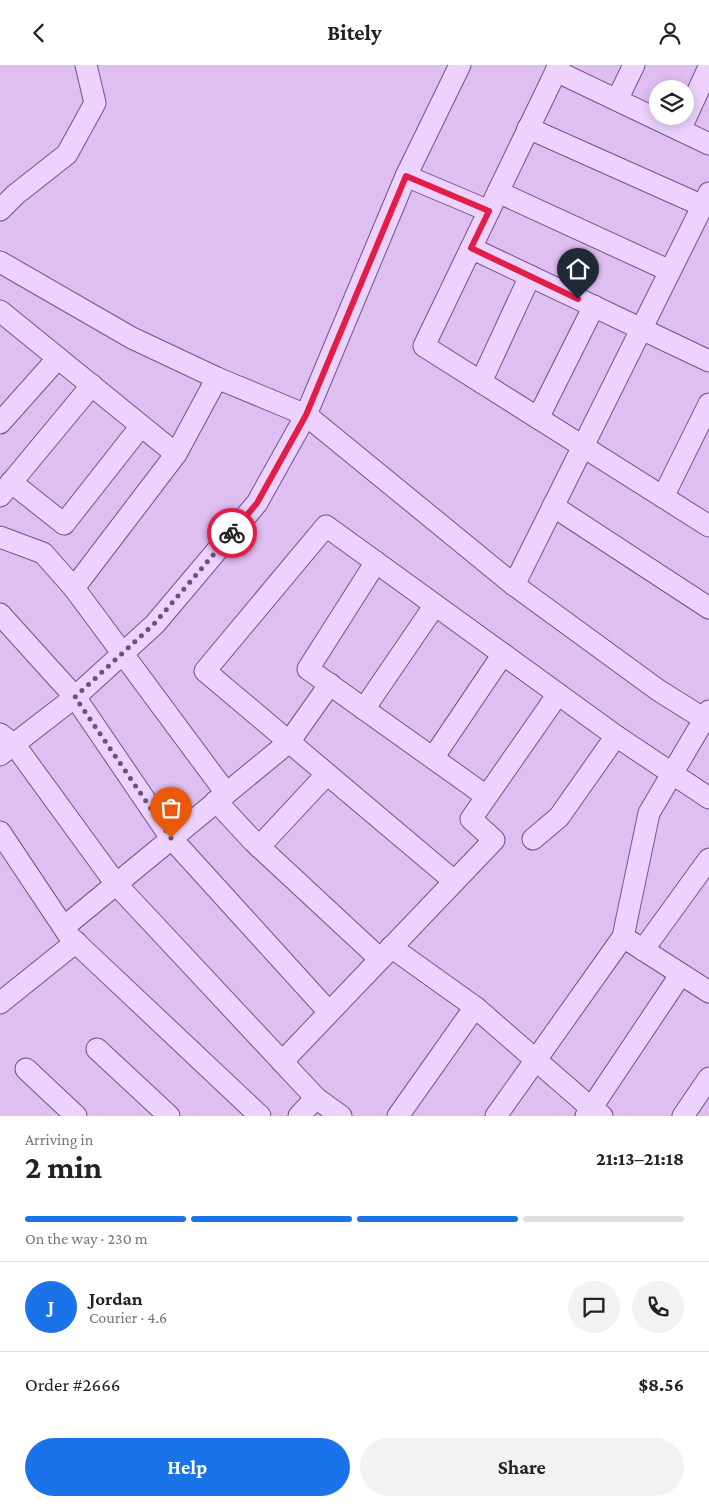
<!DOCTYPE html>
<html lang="en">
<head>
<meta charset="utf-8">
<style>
  body { margin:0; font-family:"Crimson Pro",serif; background:#f2f2f2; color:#222; height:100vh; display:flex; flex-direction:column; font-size:19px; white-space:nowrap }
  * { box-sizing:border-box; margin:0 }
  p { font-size:16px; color:#767676 }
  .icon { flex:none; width:28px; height:28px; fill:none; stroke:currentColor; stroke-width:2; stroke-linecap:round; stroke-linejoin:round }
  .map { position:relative; height:1051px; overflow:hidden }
  .sheet { display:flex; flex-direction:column; background:#fff; flex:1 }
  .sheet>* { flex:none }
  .tools { position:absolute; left:649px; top:15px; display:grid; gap:10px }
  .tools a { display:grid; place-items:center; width:45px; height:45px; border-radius:50%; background:#fff; box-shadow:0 2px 12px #0003; font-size:25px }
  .pin { position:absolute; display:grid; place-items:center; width:42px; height:42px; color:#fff; margin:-51px -21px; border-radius:50% 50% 50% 0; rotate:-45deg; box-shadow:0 0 5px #0007 }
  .pin .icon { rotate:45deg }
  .courier { position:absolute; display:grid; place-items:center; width:50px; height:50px; margin:-25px; border:4px solid #e11d48; border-radius:50%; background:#fff; color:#222; box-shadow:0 1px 6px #0007 }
  .overview em { font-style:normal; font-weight:700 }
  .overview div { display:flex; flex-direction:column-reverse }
  .overview { display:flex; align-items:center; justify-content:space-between; height:85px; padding:0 25px }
  h1 { font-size:32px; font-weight:700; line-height:38px }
  .bar { display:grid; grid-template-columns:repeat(4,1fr); gap:8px 5px; align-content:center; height:60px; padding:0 25px }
  .bar i { height:6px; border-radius:4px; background:#e0e0e0 }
  .bar .current { background:#1a73e8 }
  .bar p { grid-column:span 4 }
  .line { display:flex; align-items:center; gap:12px; padding:0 25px; border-top:1px solid #e0e0e0 }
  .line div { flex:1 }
  .round { display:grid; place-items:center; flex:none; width:52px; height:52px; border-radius:26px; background:#f2f2f2 }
  .action { display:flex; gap:10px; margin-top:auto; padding:10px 25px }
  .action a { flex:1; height:58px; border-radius:30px; background:#1a73e8; color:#fff; font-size:20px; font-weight:700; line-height:58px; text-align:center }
  .action a+a { background:#f2f2f2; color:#222 }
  header { display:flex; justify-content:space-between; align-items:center; height:65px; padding:0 25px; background:#fff; font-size:22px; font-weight:700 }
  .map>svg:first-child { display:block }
</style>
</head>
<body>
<header><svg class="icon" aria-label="back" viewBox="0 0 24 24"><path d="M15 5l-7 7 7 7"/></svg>Bitely<svg class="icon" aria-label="person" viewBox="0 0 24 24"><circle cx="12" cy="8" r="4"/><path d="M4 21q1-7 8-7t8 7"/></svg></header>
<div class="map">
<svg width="709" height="1051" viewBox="0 0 709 1051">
  <rect width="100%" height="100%" fill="#dfbef1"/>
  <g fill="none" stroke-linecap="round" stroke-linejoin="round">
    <defs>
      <g id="minor">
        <polyline points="559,0 424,281 709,461"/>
        <polyline points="556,6 709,79"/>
        <polyline points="617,35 634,0"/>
        <polyline points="528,63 703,141"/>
        <polyline points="680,65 709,2"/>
        <polyline points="406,111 489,146"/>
        <polyline points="498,127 670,206"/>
        <polyline points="0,145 15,130 67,89 95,38 86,0"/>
        <polyline points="471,183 709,296"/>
        <polyline points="0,197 132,273 217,313 306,350 514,520 658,625 709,657"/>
        <polyline points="0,246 176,389"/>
        <polyline points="217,313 176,389 74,523 226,728"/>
        <polyline points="481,317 530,211"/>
        <polyline points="538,353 594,241"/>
        <polyline points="0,358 58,293"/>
        <polyline points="11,417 64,459 141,361"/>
        <polyline points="0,431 92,320"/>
        <polyline points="663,432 709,339"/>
        <polyline points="553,441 709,543"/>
        <polyline points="0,472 43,488 74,523"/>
        <polyline points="376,497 308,604 486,731"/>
        <polyline points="514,520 709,128"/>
        <polyline points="0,549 75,632 171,773 329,947"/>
        <polyline points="364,644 435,540"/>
        <polyline points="0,669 14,679 116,819 316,1033 341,1051"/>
        <polyline points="0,690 75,632 155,559 257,438 306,350 406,111 460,0"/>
        <polyline points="433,693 503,589"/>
        <polyline points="216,736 253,776 380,894"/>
        <polyline points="0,767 70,872 260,1051"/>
        <polyline points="533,774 559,752 616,671"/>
        <polyline points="259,782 327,709"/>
        <polyline points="454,816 205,606 326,461 616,671 709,733"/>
        <polyline points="64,862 289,677 330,619"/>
        <polyline points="631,877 709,927"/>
        <polyline points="391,882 475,942 591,1043 602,1051"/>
        <polyline points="643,885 709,794"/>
        <polyline points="0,938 76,877"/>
        <polyline points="97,984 169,1051"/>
        <polyline points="282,997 494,775 471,754 558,629"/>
        <polyline points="26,1004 76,1051"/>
        <polyline points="299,1051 316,1033"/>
        <polyline points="398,1051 475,942"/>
        <polyline points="496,1051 623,872 649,748 709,646"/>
        <polyline points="586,1051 681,909"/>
        <polyline points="683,1051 709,1013"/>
      </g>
    </defs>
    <use href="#minor" stroke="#6e558b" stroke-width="23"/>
    <use href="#minor" stroke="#ecd2fc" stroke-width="21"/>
  </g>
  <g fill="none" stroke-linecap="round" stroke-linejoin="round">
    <polyline stroke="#685479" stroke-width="5" stroke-dasharray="0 9" points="171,773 75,632 154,559 232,468"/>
    <polyline stroke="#e11d48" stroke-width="6" points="232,468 257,438 306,350 406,111 489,146 471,183 578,234"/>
  </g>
</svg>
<div class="tools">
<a><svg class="icon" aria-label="layers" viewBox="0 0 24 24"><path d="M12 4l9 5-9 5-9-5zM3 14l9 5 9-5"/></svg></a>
</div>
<div class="pin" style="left:171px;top:773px;background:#ea580c"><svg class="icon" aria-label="bag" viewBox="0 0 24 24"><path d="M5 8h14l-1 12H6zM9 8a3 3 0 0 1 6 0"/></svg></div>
<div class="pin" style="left:578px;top:234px;background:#1f2937"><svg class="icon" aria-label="home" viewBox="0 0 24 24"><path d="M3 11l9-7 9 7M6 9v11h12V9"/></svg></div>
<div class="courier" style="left:232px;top:468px"><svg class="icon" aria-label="bike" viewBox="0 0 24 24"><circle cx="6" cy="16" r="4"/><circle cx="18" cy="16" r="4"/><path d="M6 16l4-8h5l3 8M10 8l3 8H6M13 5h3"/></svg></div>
</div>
<section class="sheet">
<div class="overview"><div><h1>2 min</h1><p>Arriving in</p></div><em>21:13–21:18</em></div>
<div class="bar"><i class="current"></i><i class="current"></i><i class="current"></i><i></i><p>On the way · 230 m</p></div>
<div class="line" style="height:90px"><b class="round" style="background:#1a73e8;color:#fff">J</b><div><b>Jordan</b><p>Courier · 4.6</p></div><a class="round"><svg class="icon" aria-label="chat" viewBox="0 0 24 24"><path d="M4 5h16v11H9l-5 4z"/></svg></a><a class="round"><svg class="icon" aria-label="phone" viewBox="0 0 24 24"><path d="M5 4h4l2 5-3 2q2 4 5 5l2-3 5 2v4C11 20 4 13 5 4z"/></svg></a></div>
<div class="line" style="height:65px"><div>Order #2666</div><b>$8.56</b></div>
<div class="action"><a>Help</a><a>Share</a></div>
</section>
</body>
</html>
